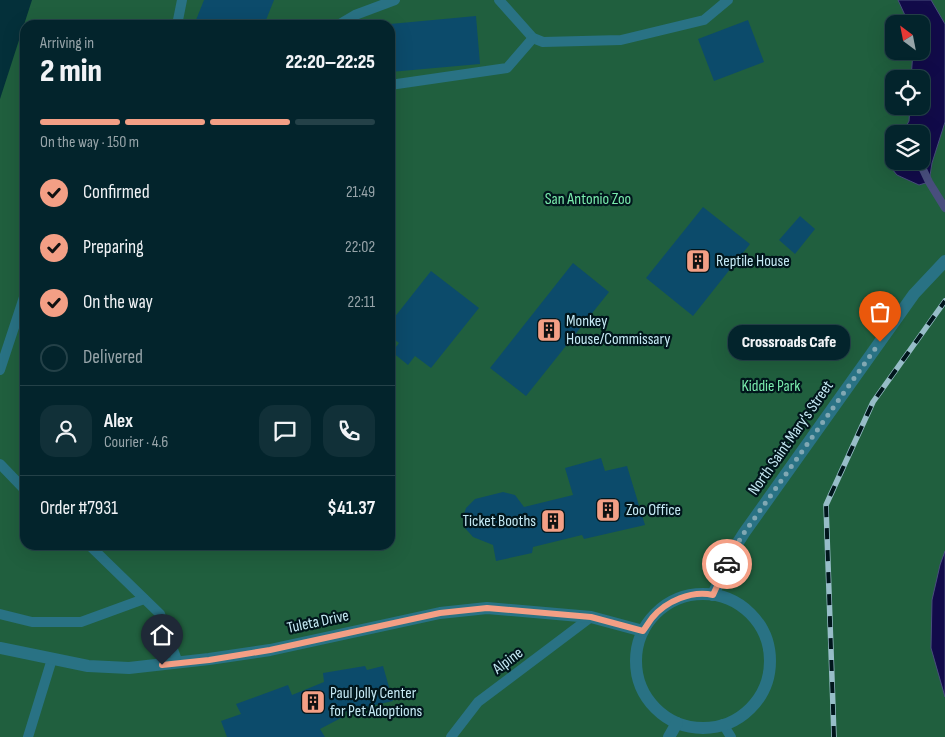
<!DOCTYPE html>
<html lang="en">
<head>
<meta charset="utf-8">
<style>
  body { margin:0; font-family:"Sofia Sans Condensed",sans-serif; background:#113038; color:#f1f3f6; height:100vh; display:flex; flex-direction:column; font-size:19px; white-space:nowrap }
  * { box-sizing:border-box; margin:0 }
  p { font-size:16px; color:#97a4a9 }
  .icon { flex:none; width:28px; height:28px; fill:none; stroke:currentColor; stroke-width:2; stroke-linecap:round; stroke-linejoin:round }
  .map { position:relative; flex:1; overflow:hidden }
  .panel { position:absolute; left:20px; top:20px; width:375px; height:530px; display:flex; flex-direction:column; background:#03242c; border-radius:15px; box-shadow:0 5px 20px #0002,0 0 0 1px #244148 }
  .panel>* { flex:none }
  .needle { width:32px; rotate:328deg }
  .tools { position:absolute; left:885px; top:15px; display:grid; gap:10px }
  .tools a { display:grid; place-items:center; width:45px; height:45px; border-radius:10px; background:#03242c; box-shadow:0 5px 20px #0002,0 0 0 1px #244148; font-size:25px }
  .pin { position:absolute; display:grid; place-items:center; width:42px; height:42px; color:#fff; margin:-51px -21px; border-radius:50% 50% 50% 0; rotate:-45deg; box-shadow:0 0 5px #0007 }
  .pin .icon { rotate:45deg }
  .courier { position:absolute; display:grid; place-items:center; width:50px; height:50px; margin:-25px; border:4px solid #f39f85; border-radius:50%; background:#fff; color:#222; box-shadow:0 1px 6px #0007 }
  .bubble { position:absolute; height:35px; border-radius:15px; background:#03242c; box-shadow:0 5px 20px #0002,0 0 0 1px #244148; font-size:16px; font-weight:800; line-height:35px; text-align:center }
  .headline em { font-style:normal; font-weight:800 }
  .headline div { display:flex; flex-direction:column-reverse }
  .headline { display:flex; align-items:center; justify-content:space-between; height:85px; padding:0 20px }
  h1 { font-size:32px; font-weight:800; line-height:38px }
  .bar { display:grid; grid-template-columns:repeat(4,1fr); gap:8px 5px; align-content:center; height:60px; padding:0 20px }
  .bar i { height:6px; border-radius:4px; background:#244148 }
  .bar .current { background:#f39f85 }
  .bar p { grid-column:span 4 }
  .line { display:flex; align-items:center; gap:12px; padding:0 20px; border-top:1px solid #244148 }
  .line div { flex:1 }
  .round { display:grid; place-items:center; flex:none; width:52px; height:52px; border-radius:15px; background:#113038 }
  ol { padding:0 20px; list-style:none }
  li { display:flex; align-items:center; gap:15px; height:55px }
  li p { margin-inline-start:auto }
  li .icon { padding:5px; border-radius:50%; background:#f39f85; color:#111; stroke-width:4 }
  li:last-child { color:#97a4a9 }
  li i { width:28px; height:28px; border:2px solid #244148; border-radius:50% }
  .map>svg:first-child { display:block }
</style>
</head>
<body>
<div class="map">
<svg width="945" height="737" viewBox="0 0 945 737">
  <rect width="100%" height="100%" fill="#04303a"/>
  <path fill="#205f3e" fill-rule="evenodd" d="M32 0H945V737H0V99ZM894 24H921V51H894ZM25 25H390V545H25ZM894 79H921V106H894ZM894 134H921V161H894Z"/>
  <g fill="#120b4a" stroke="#484e7d">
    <polygon points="898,0 931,0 945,24 945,122 932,163 929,182 919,185 897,175 887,163 894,150 894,161 921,161 921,134 902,134 909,121 910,106 921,106 921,79 911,79 913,51 921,51 921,24 909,24"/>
    <polygon points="945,551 945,697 931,648 932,600 940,565"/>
  </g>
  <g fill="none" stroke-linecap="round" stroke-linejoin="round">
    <polyline stroke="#484e7d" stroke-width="8" points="919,161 929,182 945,208"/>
  </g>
  <g fill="#0c4b6b">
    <polygon points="204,0 274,0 264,25 194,25"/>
    <polygon points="476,16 480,64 390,72 390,24"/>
    <polygon points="748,20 764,62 714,81 698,39"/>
    <polygon points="703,207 750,244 693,316 646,278"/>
    <polygon points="800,216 815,229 795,254 779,240"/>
    <polygon points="573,263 609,292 526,396 490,368"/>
    <polygon points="431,271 479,308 431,368 415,356 408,365 392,352 399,343 390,336 390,323"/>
    <polygon points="601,458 605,471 627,466 645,525 584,539 582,535 533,547 532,553 496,561 493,545 473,537 465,528 463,517 466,508 475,499 503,492 515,495 524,507 573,495 565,468"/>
    <polygon points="365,666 367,670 383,666 393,701 340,713 341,718 320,729 325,737 227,737 221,721 241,714 236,704 288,685 292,695 324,682 323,673"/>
  </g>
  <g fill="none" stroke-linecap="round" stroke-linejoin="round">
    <g stroke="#297284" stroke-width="10">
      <polyline points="499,0 533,38 543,42 621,40 704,20 728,0"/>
      <polyline points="177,25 182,0"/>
      <polyline points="338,25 355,15 395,0"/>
      <polyline points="390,85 507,68 533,38"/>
      <polyline points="0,370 25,294"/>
      <polyline points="0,464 25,490"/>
      <polyline points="89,545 160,614 178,663"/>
      <polyline points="0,614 32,622 81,622 144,599"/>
      <polyline points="723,724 731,737"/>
      <polyline points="28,737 52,659"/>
      <polyline points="451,737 478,702 591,617"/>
    </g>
    <polyline stroke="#297284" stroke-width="12" points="713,595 732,552 744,533 914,294 945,261"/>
    <g stroke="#297284" stroke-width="12">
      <circle cx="703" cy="661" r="67"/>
      <polyline points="0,648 88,666 129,668 209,659 270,650 440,613 487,608 591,617 643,631"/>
      <polyline points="669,737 677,723"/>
    </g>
    <defs>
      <polyline id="rail" points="834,737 826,505 873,402 945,301"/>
    </defs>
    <use href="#rail" stroke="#97bdc8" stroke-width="5.5"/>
    <use href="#rail" stroke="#01161c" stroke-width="4" stroke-dasharray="11" stroke-linecap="butt"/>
  </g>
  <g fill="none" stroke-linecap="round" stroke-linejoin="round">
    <polyline stroke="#81a8b3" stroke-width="5" stroke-dasharray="0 9" points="727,564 732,552 744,533 880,342"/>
    <path stroke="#f39f85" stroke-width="6" d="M162 665 209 660 270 650 440 613 487 608 591 617 643 631C646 627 649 622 652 618 666 601 692 590 713 595L727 564"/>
  </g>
  <defs>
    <symbol id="building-square" viewBox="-11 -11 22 22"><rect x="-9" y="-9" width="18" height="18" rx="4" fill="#f39f85" stroke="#01161c"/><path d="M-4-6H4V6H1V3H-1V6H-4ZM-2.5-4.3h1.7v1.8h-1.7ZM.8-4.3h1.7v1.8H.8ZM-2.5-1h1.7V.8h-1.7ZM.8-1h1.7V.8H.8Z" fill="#111"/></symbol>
  </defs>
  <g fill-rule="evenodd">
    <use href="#building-square" x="684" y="247" width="28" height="28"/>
    <use href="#building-square" x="535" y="316" width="28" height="28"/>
    <use href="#building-square" x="594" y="496" width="28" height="28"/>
    <use href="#building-square" x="539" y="507" width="28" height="28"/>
    <use href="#building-square" x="299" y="688" width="28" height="28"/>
  </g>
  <g text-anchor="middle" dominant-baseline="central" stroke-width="4.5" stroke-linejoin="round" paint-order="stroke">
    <g font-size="16" fill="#7aecad" stroke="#01161c">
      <text x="588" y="199">San Antonio Zoo</text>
      <text x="771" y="386">Kiddie Park</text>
    </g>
    <g font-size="16" fill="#c5e9f4" stroke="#01161c" text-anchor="start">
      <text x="716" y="261">Reptile House</text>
      <text x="566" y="321">Monkey<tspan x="566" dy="18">House/Commissary</tspan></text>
      <text x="626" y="510">Zoo Office</text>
      <text x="536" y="521" text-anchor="end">Ticket Booths</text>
      <text x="330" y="693">Paul Jolly Center<tspan x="330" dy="18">for Pet Adoptions</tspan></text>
    </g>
    <g font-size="16" fill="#c5e9f4" stroke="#01161c">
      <text transform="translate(791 438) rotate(-55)">North Saint Mary's Street</text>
      <text transform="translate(318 622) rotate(-12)">Tuleta Drive</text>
      <text transform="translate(508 661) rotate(-37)">Alpine</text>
    </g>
  </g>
</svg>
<div class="tools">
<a><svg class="needle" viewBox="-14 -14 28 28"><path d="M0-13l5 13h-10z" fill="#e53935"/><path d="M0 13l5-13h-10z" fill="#97a4a9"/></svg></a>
<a><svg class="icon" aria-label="locate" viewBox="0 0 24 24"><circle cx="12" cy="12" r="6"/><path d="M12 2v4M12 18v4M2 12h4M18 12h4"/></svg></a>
<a><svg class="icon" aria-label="layers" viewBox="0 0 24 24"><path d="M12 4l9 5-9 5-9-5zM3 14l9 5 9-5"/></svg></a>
</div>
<div class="pin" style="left:880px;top:342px;background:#ea580c"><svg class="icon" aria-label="bag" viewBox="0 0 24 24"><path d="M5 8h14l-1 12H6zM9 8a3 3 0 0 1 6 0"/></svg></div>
<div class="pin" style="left:162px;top:665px;background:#1f2937"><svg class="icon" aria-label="home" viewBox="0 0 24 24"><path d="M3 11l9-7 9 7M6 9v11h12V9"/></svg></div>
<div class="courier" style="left:727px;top:564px"><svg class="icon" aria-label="car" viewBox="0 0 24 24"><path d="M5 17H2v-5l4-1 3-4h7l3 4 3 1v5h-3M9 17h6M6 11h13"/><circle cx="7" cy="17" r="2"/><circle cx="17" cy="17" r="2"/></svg></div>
<div class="bubble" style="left:728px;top:325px;width:122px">Crossroads Cafe</div>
<section class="panel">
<div class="headline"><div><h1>2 min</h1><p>Arriving in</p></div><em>22:20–22:25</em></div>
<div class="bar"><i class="current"></i><i class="current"></i><i class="current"></i><i></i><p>On the way · 150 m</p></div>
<ol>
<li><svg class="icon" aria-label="check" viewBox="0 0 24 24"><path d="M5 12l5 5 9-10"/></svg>Confirmed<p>21:49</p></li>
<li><svg class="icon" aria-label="check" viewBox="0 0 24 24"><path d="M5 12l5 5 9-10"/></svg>Preparing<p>22:02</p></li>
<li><svg class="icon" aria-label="check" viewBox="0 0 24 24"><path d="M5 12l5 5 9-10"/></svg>On the way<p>22:11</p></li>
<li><i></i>Delivered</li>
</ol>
<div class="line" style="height:90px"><a class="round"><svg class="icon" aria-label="person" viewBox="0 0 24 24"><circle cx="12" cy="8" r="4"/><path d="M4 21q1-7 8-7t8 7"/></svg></a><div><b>Alex</b><p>Courier · 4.6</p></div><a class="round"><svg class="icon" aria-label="chat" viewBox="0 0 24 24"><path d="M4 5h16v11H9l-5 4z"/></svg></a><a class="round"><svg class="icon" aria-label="phone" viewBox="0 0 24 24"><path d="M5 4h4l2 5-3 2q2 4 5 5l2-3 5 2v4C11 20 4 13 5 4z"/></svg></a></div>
<div class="line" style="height:65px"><div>Order #7931</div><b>$41.37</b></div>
</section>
</div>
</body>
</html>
